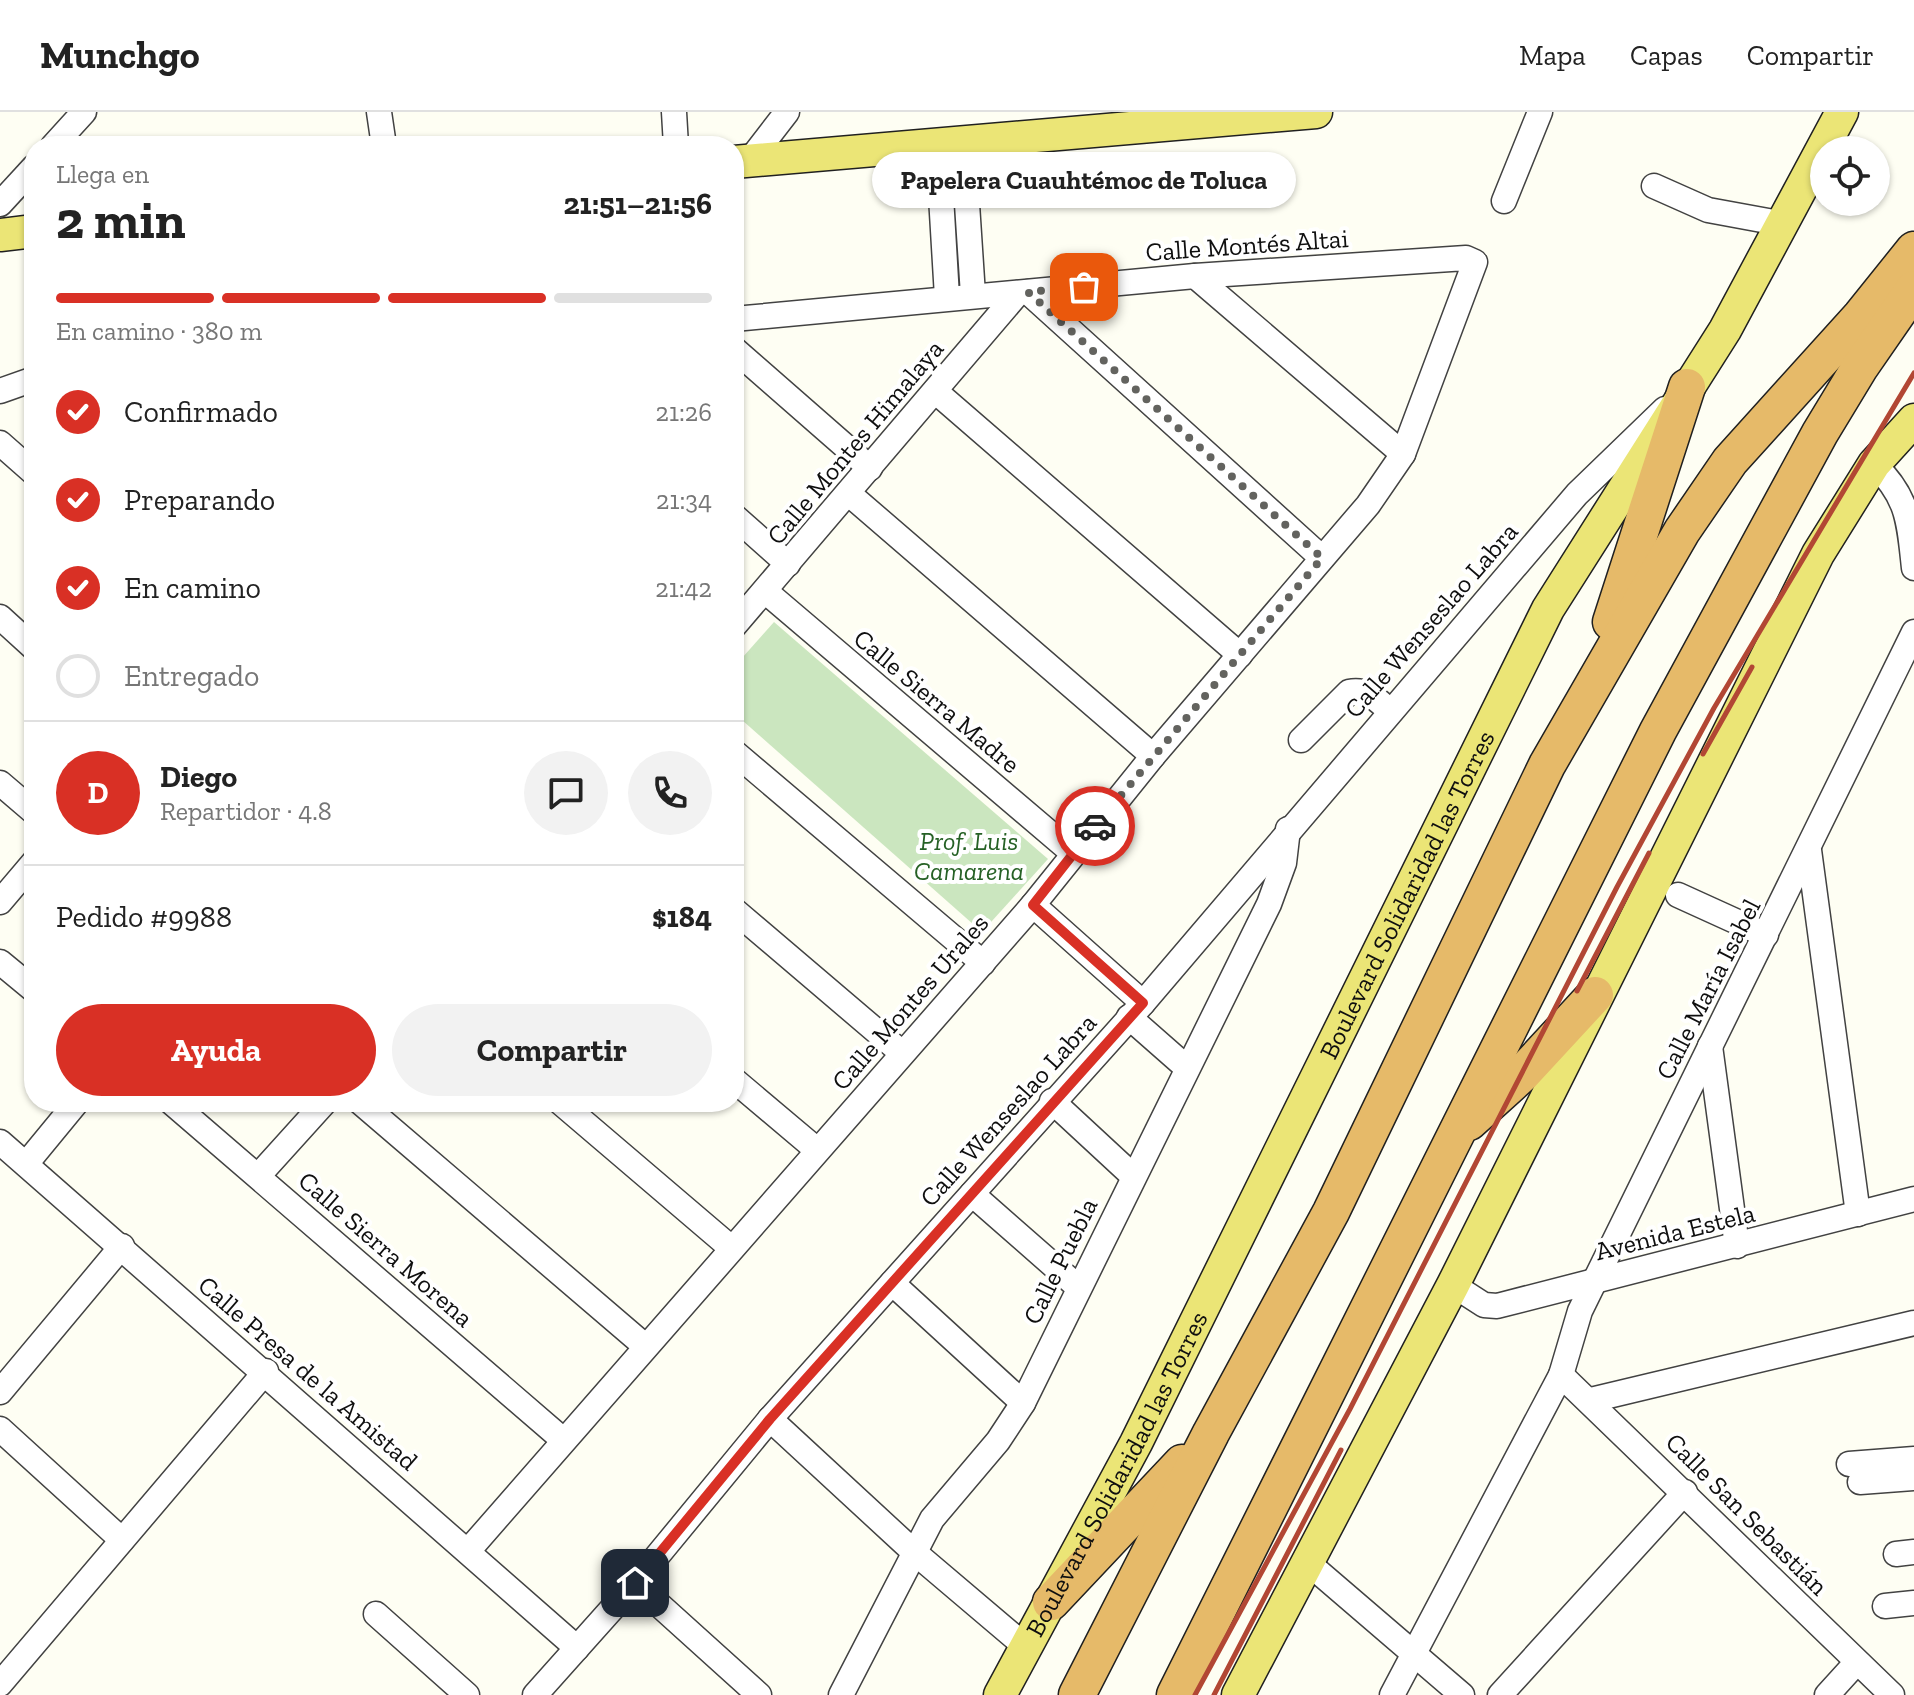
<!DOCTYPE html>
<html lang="es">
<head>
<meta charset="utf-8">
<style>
  body { margin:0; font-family:"Zilla Slab",serif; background:#f2f2f2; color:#222; height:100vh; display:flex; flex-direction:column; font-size:30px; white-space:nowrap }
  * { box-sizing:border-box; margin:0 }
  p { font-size:26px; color:#767676 }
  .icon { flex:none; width:44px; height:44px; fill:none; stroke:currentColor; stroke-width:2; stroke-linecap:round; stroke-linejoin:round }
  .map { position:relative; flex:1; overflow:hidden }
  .panel { position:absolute; left:24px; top:24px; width:720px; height:976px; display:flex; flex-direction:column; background:#fff; border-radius:32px; box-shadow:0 2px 6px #0004 }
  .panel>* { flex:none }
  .fabs { position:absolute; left:1810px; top:24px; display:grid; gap:16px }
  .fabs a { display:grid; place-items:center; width:80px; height:80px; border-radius:50%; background:#fff; box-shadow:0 2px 6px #0004; font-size:40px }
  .pin { position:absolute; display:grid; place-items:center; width:68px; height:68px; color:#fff; margin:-34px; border-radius:16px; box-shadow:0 4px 12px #0006 }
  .courier { position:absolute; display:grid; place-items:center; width:80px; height:80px; margin:-40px; border:6px solid #d93025; border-radius:50%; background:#fff; color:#222; box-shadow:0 2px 10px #0007 }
  .bubble { position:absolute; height:56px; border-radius:28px; background:#fff; box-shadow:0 2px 6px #0004; font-size:26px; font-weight:700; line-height:56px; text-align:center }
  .headline em { font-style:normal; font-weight:700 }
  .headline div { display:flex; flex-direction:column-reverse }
  .headline { display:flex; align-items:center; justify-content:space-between; height:136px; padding:0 32px }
  h1 { font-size:52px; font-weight:700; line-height:60px }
  .bar { display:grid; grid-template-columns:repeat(4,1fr); gap:12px 8px; align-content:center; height:96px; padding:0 32px }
  .bar i { height:10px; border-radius:6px; background:#e0e0e0 }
  .bar .current { background:#d93025 }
  .bar p { grid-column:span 4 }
  .line { display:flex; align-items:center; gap:20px; padding:0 32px; border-top:2px solid #e0e0e0 }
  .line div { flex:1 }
  .round { display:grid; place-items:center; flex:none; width:84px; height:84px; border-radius:42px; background:#f2f2f2 }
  ol { padding:0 32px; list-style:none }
  li { display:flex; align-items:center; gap:24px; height:88px }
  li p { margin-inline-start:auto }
  li .icon { padding:8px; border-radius:50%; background:#d93025; color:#fff; stroke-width:4 }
  li:last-child { color:#767676 }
  li i { width:44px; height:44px; border:4px solid #e0e0e0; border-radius:50% }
  .primary-button { display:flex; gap:16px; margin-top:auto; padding:16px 32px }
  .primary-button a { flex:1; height:92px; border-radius:48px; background:#d93025; color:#fff; font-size:32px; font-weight:700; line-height:92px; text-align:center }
  .primary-button a+a { background:#f2f2f2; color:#222 }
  header { display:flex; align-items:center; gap:48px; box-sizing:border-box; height:112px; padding:0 40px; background:#fff; border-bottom:2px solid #e0e0e0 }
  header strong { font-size:38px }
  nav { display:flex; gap:44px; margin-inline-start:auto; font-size:28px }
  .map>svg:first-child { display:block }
</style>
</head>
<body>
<header>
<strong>Munchgo</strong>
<nav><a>Mapa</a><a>Capas</a><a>Compartir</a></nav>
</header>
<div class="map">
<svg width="1914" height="1583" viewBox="0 0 1914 1583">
  <rect width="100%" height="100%" fill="#fefef3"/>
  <polygon fill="#cbe6bf" points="774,510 1048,747 982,820 734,601 734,555"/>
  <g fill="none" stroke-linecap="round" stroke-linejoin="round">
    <defs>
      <g id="minor">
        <polyline points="379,0 384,34"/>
        <polyline points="674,0 676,34"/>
        <polyline points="963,31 973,183"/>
        <polyline points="53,34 84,0"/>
        <polyline points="938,34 947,185"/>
        <polyline points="750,48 787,0"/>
        <polyline points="1654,74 1708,98 1784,112"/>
        <polyline points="1504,89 1540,0"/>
        <polyline points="0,92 34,55"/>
        <polyline points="1195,164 1403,342"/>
        <polyline points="1028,180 1322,446"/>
        <polyline points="734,237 870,356"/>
        <polyline points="0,279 34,267"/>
        <polyline points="935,279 1240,543"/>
        <polyline points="0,331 34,361"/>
        <path d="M1874 352C1909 386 1909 410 1914 456"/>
        <polyline points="848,381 1153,644"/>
        <polyline points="734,404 788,452"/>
        <polyline points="765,479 1073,741"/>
        <polyline points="0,505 34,536"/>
        <polyline points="734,514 1018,181"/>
        <path d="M1301 628 1349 580C1367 576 1377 588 1390 599"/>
        <polyline points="734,640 983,851"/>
        <polyline points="0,671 34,700"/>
        <polyline points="1809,738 1858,1102"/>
        <polyline points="1678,783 1766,823"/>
        <polyline points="0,790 34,750"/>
        <polyline points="1033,793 1143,891"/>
        <polyline points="734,798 902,941"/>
        <polyline points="0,850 34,878"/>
        <polyline points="1129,905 1187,956"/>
        <polyline points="1710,934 1737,1134"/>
        <polyline points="734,968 817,1038"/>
        <polyline points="1052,989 1133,1064"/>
        <polyline points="171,990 562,1327"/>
        <polyline points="360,990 645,1234"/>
        <polyline points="560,990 730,1135"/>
        <polyline points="0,1030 577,1536"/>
        <polyline points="26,1052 77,990"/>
        <polyline points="259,1063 325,990"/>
        <polyline points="972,1082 1078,1175"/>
        <polyline points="892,1171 1023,1291"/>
        <polyline points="1453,1173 1484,1193 1497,1194 1914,1087"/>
        <polyline points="1561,1263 1892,1583"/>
        <polyline points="0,1280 122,1134"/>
        <polyline points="1591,1288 1914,1211"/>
        <polyline points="770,1307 914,1440 1026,1535"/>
        <polyline points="0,1317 122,1428"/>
        <polyline points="1849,1352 1914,1347"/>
        <polyline points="1860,1370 1914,1366"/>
        <polyline points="468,1439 1033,793 1153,644 1368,393 1403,342 1475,150 1466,146 1195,164 734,207"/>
        <polyline points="1896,1442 1914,1440"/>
        <polyline points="1307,1450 1462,1583"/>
        <polyline points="635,1471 759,1583"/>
        <polyline points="1885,1494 1914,1491"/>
        <polyline points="376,1502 467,1583"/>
        <polyline points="0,1572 266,1259"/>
        <polyline points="535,1583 635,1471 770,1307 1143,891 1577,382 1665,297"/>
        <polyline points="841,1583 932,1407 998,1329 1023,1291 1269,792 1284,751 1288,717"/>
        <polyline points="1392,1583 1561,1263 1580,1199 1914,520"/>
        <polyline points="1500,1583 1685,1380"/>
        <polyline points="1827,1583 1857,1550"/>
      </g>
      <g id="major">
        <polyline points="734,50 1316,0"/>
        <polyline points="0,123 34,119"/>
        <path id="s1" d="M1000 1583 1136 1331 1548 497 1725 218 1842 0"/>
        <polyline points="1238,1583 1453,1173 1818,442 1874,352 1914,308"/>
      </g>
      <g id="highway">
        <polyline points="1611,510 1687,275"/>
        <polyline points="1469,1010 1522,962 1595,883"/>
        <polyline points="1051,1490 1182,1351"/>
        <polyline points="1077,1583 1211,1321 1331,1100 1547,653 1682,419 1730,349 1861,204 1914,138"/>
        <polyline points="1175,1583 1658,619 1820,321 1860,255 1914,177"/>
      </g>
    </defs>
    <use href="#minor" stroke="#424242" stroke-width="27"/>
    <use href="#major" stroke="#202020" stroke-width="35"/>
    <use href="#highway" stroke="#202020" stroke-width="39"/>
    <use href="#minor" stroke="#fff" stroke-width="24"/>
    <use href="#major" stroke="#ebe576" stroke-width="32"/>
    <use href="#highway" stroke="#e6ba69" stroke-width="36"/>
    <g stroke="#b24734" stroke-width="5">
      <polyline points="1703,642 1752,555"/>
      <polyline points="1577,879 1649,741"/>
      <polyline points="1195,1583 1350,1297 1617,775 1714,596 1914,261"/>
      <polyline points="1214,1583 1341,1338"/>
    </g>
  </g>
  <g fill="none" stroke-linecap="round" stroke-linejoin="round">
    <polyline stroke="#63635f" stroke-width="8" stroke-dasharray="0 14.4" points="1084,175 1028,180 1322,446 1095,714"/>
    <polyline stroke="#d93025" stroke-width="10" points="635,1471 770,1307 1143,891 1033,793 1095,714"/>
  </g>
  <g text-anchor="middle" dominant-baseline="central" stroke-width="8" stroke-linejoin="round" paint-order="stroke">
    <g font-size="26" fill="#0f0f0f" stroke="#fff">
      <text transform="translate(1247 133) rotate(-4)">Calle Montés Altai</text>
      <text transform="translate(855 330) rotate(-50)">Calle Montes Himalaya</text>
      <text transform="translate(1431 508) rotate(-49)">Calle Wenseslao Labra</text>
      <text transform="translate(937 589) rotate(40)">Calle Sierra Madre</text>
      <text stroke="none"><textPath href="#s1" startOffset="898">Boulevard Solidaridad las Torres</textPath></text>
      <text transform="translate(1708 877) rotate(-63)">Calle María Isabel</text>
      <text transform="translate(910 890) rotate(-49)">Calle Montes Urales</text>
      <text transform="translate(1008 998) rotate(-48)">Calle Wenseslao Labra</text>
      <text transform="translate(1675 1120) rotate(-14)">Avenida Estela</text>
      <text transform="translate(386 1137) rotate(41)">Calle Sierra Morena</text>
      <text transform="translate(1060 1149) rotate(-64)">Calle Puebla</text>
      <text transform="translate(308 1261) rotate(41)">Calle Presa de la Amistad</text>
      <text stroke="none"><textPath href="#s1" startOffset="250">Boulevard Solidaridad las Torres</textPath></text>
      <text transform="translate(1747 1402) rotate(45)">Calle San Sebastián</text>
    </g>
    <g font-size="26" font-style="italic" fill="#266125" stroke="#fff">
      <text x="969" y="729">Prof. Luis<tspan x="969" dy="30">Camarena</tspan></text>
    </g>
  </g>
</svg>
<div class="fabs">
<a><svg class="icon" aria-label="locate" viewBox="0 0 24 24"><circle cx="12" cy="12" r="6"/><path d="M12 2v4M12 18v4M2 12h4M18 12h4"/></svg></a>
</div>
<div class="pin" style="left:1084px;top:175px;background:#ea580c"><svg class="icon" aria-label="bag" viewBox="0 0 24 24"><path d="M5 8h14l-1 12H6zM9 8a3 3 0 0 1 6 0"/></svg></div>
<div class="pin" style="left:635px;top:1471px;background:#1f2937"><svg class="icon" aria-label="home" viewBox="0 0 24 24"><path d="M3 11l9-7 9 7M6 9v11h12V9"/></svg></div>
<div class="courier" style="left:1095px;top:714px"><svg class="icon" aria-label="car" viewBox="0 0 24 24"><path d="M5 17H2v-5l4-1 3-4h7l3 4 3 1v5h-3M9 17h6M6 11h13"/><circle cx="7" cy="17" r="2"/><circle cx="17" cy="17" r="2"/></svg></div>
<div class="bubble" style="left:872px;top:40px;width:424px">Papelera Cuauhtémoc de Toluca</div>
<section class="panel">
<div class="headline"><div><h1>2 min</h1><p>Llega en</p></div><em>21:51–21:56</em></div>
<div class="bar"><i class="current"></i><i class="current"></i><i class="current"></i><i></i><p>En camino · 380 m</p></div>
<ol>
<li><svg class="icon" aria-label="check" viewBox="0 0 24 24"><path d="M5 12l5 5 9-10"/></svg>Confirmado<p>21:26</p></li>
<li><svg class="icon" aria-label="check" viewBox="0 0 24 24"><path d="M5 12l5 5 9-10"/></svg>Preparando<p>21:34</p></li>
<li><svg class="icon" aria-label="check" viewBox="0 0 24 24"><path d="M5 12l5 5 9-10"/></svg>En camino<p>21:42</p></li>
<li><i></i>Entregado</li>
</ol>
<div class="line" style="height:144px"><b class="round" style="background:#d93025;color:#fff">D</b><div><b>Diego</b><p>Repartidor · 4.8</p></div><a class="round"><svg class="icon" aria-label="chat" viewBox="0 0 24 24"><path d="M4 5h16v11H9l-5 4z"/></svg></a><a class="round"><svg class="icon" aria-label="phone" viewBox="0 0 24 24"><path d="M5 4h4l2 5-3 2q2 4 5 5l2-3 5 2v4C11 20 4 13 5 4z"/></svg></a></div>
<div class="line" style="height:104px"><div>Pedido #9988</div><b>$184</b></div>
<div class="primary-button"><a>Ayuda</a><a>Compartir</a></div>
</section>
</div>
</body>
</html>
